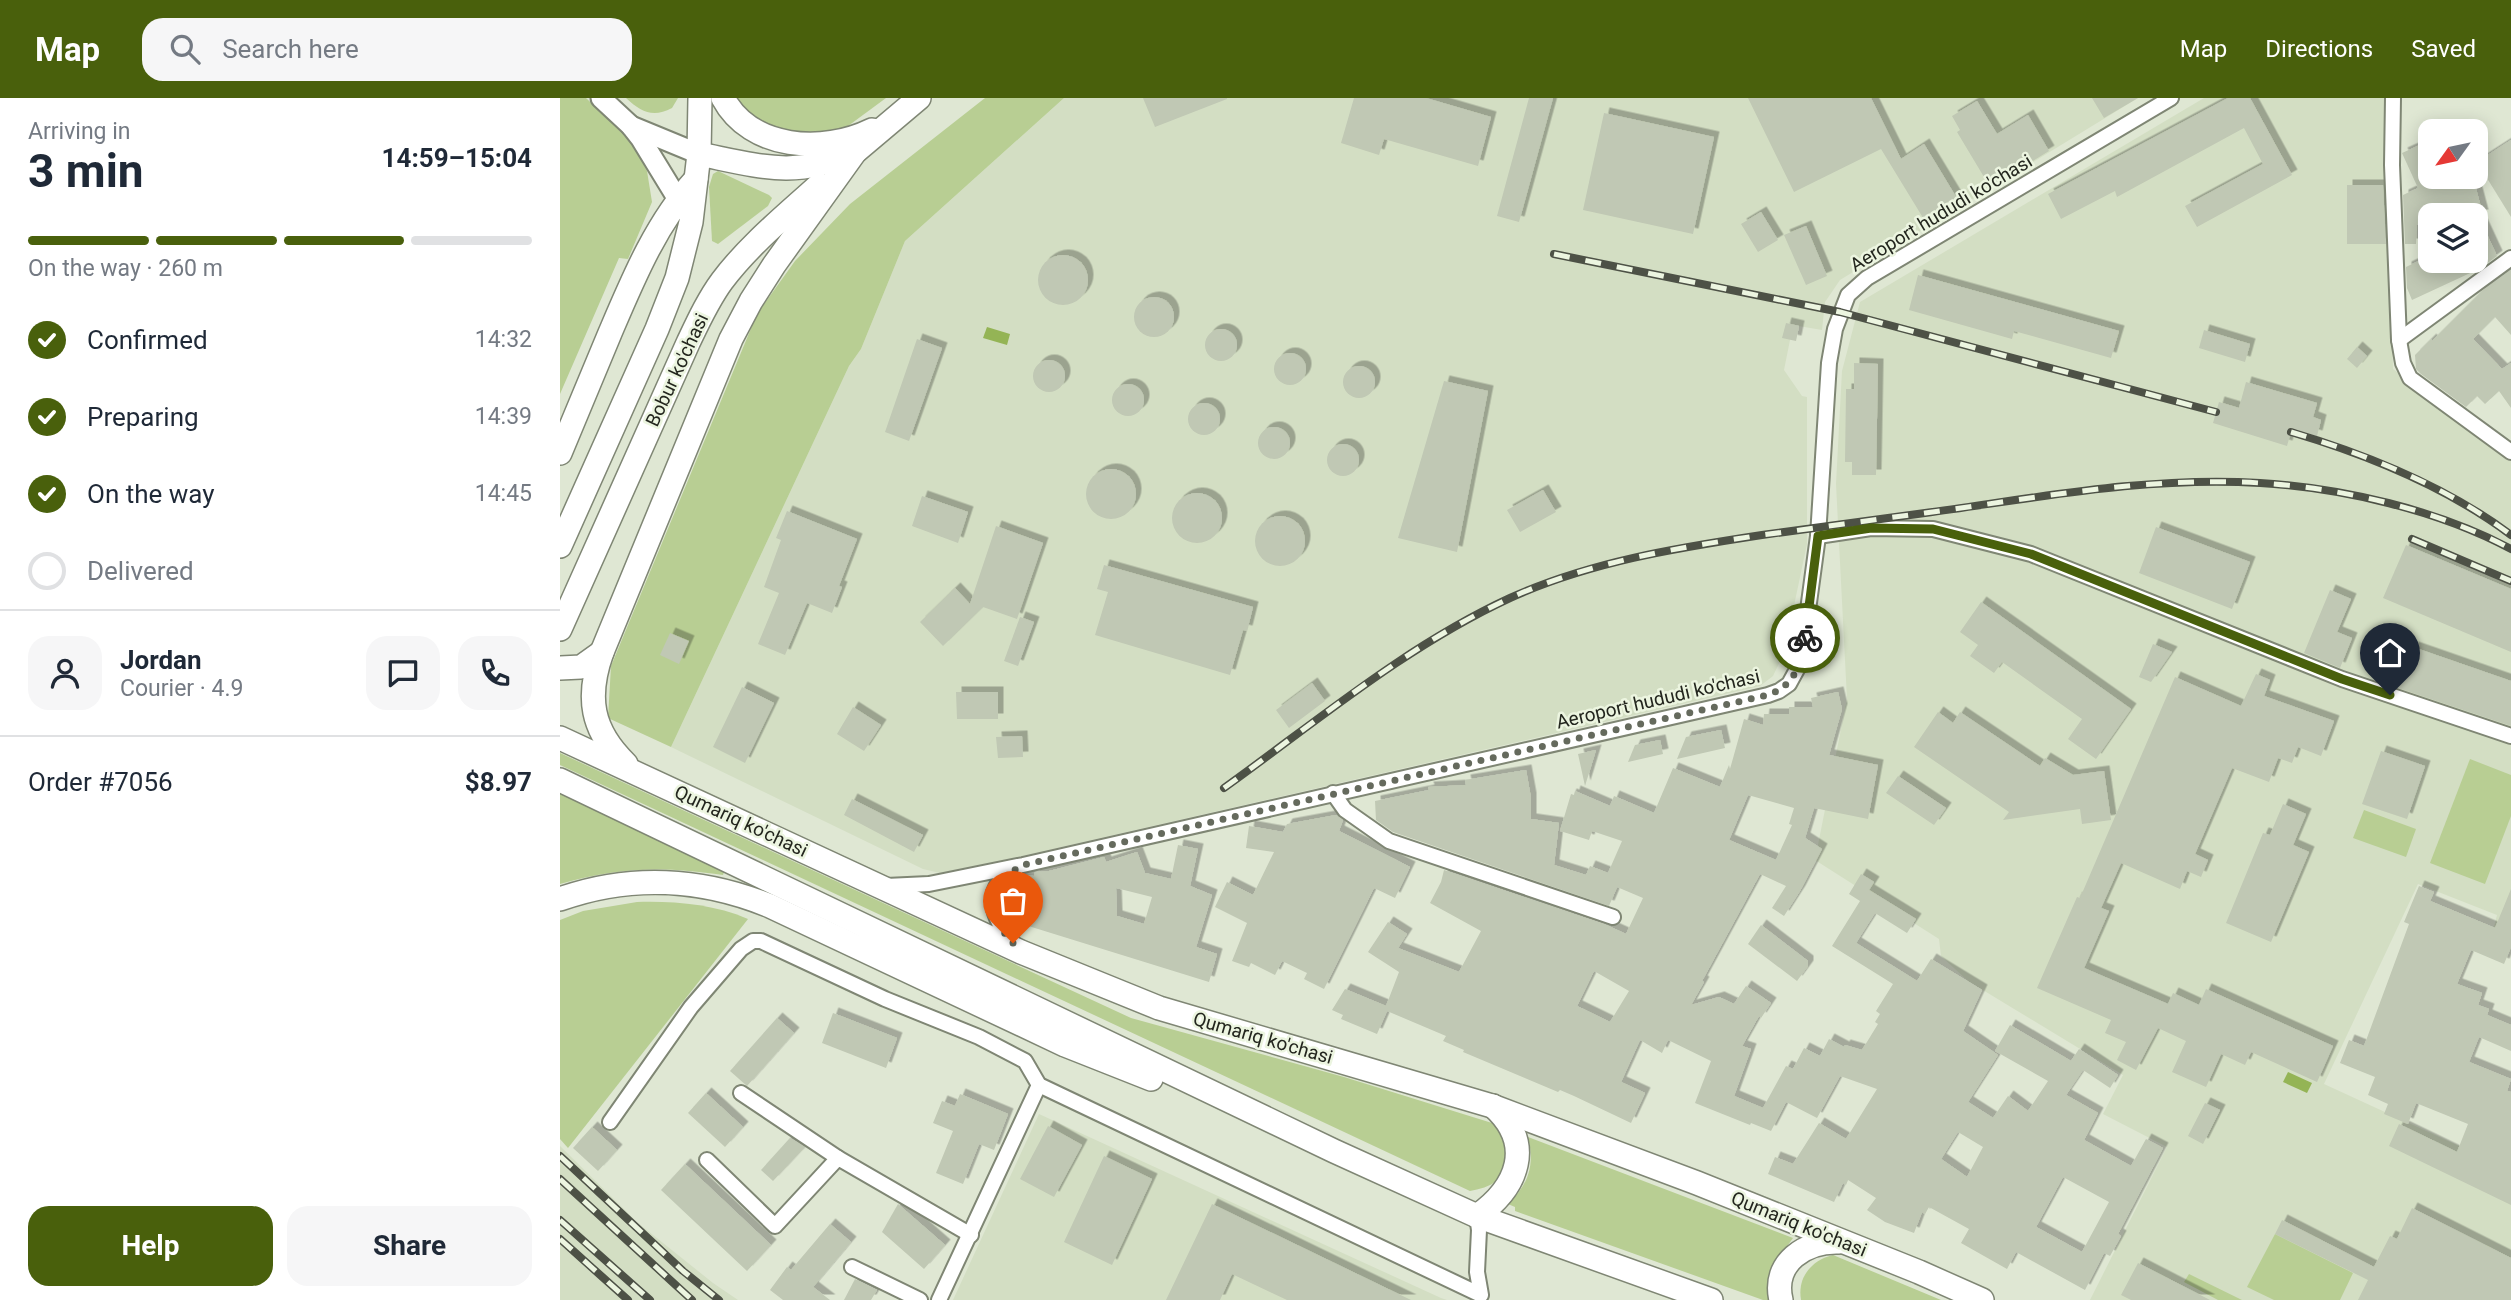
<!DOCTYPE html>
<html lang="en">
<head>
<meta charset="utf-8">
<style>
  body { margin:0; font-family:Roboto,sans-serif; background:#f6f6f7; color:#1f2937; height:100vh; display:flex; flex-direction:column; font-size:26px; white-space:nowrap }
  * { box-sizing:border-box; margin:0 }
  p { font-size:23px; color:#747a83 }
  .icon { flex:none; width:38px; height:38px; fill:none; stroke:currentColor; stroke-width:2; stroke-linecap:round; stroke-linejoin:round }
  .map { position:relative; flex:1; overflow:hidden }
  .details { display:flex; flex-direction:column; background:#fff; width:560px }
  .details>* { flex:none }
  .needle { width:46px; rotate:237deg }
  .buttons { position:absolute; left:1858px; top:21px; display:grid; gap:14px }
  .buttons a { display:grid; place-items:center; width:70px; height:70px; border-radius:14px; background:#fff; box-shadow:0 4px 18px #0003; font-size:35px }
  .pin { position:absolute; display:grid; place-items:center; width:60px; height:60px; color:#fff; margin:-72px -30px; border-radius:50% 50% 50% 0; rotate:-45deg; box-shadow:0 0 7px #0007 }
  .pin .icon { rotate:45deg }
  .courier { position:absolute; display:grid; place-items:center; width:70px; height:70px; margin:-35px; border:5px solid #49600c; border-radius:50%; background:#fff; color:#222; box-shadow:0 2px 9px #0007 }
  .headline em { font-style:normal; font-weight:700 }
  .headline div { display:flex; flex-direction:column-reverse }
  .headline { display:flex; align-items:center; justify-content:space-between; height:119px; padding:0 28px }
  h1 { font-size:46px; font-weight:700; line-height:52px }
  .bar { display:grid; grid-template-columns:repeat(4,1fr); gap:10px 7px; align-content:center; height:84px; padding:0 28px }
  .bar i { height:9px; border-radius:5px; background:#e0e1e3 }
  .bar .current { background:#49600c }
  .bar p { grid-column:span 4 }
  .line { display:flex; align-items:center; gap:18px; padding:0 28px; border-top:2px solid #e0e1e3 }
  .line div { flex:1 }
  .round { display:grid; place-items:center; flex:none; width:74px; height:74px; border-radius:21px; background:#f6f6f7 }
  ol { padding:0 28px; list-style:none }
  li { display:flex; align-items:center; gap:21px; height:77px }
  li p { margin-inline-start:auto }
  li .icon { padding:7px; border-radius:50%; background:#49600c; color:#fff; stroke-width:4 }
  li:last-child { color:#747a83 }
  li i { width:38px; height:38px; border:4px solid #e0e1e3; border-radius:50% }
  .action { display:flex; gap:14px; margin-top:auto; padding:14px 28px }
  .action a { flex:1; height:80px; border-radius:21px; background:#49600c; color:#fff; font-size:28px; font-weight:700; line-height:80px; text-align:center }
  .action a+a { background:#f6f6f7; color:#1f2937 }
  header { display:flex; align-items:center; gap:42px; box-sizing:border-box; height:98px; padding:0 35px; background:#49600c; color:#fff }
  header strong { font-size:33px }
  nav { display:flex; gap:38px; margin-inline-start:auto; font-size:24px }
  .search { width:490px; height:63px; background:#f6f6f7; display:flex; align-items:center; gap:18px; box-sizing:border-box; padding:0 24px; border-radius:21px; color:#747a83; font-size:26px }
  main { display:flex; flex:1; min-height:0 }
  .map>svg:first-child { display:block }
</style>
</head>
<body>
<header>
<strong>Map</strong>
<div class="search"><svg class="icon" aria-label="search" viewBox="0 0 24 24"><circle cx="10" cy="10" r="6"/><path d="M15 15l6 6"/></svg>Search here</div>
<nav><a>Map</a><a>Directions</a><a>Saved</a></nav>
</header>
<main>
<section class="details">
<div class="headline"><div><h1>3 min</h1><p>Arriving in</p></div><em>14:59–15:04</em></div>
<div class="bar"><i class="current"></i><i class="current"></i><i class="current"></i><i></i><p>On the way · 260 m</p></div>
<ol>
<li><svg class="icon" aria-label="check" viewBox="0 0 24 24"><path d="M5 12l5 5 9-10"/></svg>Confirmed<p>14:32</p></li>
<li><svg class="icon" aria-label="check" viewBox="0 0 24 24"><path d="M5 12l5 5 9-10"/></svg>Preparing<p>14:39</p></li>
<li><svg class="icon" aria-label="check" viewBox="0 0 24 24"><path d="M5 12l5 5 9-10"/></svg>On the way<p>14:45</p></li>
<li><i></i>Delivered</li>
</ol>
<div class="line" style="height:126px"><a class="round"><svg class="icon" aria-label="person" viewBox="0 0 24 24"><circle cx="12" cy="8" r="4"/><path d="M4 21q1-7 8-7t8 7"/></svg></a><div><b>Jordan</b><p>Courier · 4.9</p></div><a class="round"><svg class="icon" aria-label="chat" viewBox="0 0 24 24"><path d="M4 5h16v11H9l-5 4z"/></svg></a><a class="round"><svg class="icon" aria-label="phone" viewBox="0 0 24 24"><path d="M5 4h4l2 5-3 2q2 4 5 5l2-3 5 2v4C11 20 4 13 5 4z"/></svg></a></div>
<div class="line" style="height:91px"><div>Order #7056</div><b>$8.97</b></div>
<div class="action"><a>Help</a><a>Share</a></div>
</section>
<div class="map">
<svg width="1951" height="1202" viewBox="0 0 1951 1202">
  <defs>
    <filter id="shadow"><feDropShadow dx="5.5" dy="-5.5" stdDeviation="0" flood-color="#0004"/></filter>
  </defs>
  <rect width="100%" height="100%" fill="#dfe7d3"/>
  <g fill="#d3dec3">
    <polygon points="504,0 1578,0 1280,182 1265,204 1262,232 1233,227 1224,272 1242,298 1247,299 1247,446 1224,555 1213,578 1200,588 445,762 380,775 363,771 111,649 289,268 301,251 345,143"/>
    <polygon points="1644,0 1825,0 1833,271 1951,362 1951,836 1934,829 1937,817 1858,786 1764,986 1951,1072 1951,1202 1530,1202 1607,1049 1543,1016 1563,977 1408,883 1381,858 1379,841 1255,762 1287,601 1276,386 1282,273 1300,204"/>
    <polygon points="479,1016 881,1200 887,1202 393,1202"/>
    <polygon points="0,1048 78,1125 153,1185 178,1202 0,1202"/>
  </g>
  <g fill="#b8ce93">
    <polygon points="0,0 26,0 74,46 87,73 92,104 68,161 59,160 0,296"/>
    <path d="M66 0H118L112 10C93 20 81 14 66 0Z"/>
    <polygon points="174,0 326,0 284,31 249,38 215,30 192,19"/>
    <polygon points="425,0 504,0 345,143 301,251 289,268 111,649 48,620 51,568 197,216 235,163 290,106"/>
    <polygon points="158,73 209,97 212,100 208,108 158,146 152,143 149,89 153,76"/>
    <path d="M0 655 571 920 784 979 932 1025C949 1038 952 1066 937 1082 930 1089 919 1091 910 1093L0 667Z"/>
    <polygon points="1910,661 1951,677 1951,718 1925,786 1870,765"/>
    <path d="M0 689 166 769 163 777C103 768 58 769 0 786Z"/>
    <polygon points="1804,712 1856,731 1846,759 1793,740"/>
    <path d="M77 804C114 803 153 806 188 821L8 1050 0 1041V822L23 813Z"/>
    <path d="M968 1039 1233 1140 1212 1169 1209 1202H1203L955 1113V1109L948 1106C969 1086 975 1067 968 1039Z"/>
    <polygon points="1715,1136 1793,1175 1780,1202 1714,1202 1687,1189"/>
    <path d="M1273 1157 1381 1202H1241C1237 1179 1252 1162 1273 1157Z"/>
    <polygon points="1629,1176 1682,1202 1658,1202 1624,1184"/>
  </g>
  <g fill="#94b455">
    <polygon points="427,229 450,236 447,247 423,240"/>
    <polygon points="1728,974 1752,985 1747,995 1723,984"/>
  </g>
  <g fill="#c0c8b4" fill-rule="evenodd" filter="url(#shadow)">
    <polygon points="583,0 667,0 667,1 595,29"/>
    <polygon points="794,0 866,0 931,19 918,68 824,41 819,57 781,45"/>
    <polygon points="969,0 993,0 959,124 937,118"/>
    <polygon points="1188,0 1311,0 1341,61 1364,46 1401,107 1368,128 1321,51 1234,94"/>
    <polygon points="1532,0 1578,0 1544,20"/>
    <polygon points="1668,0 1690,0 1732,77 1637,129 1625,108 1703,66 1684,30 1557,99 1555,93 1501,121 1488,96"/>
    <polygon points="1417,3 1437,36 1468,17 1489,53 1430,89 1397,34 1400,32 1392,18"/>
    <polygon points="1044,15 1154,39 1133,136 1023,112"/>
    <polygon points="1871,42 1871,79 1913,79 1923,117 1918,117 1937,158 1921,170 1852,202 1847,190 1846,169 1871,157 1871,163 1916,163 1916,117 1871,117 1871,121 1857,127 1856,146 1845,146 1843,97 1858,90 1842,55"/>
    <polygon points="1951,42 1951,119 1917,64"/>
    <polygon points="1787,87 1823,87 1826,146 1787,146"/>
    <polygon points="1201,114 1218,142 1198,154 1181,126"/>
    <polygon points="1246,128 1267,178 1246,187 1224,137"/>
    <circle cx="503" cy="182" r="25"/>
    <polygon points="1951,172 1951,237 1935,219 1913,241 1942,271 1951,265 1951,310 1939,293 1925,306 1917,298 1906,309 1861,276 1856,271 1855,257 1871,241 1872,243 1923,192"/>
    <polygon points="1358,177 1559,233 1551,260 1454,233 1452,241 1349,212"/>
    <circle cx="594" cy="219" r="20"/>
    <polygon points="1226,225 1239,228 1236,243 1222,240"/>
    <circle cx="661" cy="247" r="16"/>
    <polygon points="1644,232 1690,246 1685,264 1639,250"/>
    <polygon points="357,241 382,250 349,343 325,334"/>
    <polygon points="1797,249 1807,258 1797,270 1787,261"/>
    <circle cx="730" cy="271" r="16"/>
    <circle cx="489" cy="278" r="16"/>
    <polygon points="1294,265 1318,266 1316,377 1292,377 1292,364 1285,364 1286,291 1294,291"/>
    <circle cx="799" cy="284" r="16"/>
    <polygon points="884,283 928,293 897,454 838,440"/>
    <polygon points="1686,284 1757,305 1753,319 1761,322 1757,338 1732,330 1727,348 1653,325 1659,304 1679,310"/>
    <circle cx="568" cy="302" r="16"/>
    <circle cx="644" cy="321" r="16"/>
    <circle cx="714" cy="345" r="16"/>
    <circle cx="783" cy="362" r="16"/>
    <circle cx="551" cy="396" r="25"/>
    <polygon points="983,392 996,414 960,434 947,412"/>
    <circle cx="637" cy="420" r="25"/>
    <polygon points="362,398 408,414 398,445 352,428"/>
    <polygon points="227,413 297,441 279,488 282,489 272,515 247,505 225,557 198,546 219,495 204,489 221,442 216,440"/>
    <circle cx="720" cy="443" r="25"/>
    <polygon points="436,428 483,445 457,521 423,509 383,548 360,524 395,490 410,506"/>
    <polygon points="1596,429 1690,464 1672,511 1579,475"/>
    <polygon points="1846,447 1951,491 1951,554 1823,500"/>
    <polygon points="544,467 693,509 687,533 683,532 670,577 535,537 548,494 537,491"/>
    <polygon points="1770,492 1791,501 1777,534 1792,540 1780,570 1744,555"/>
    <polygon points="1421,504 1571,611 1536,661 1508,641 1522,621 1442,564 1434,575 1410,558 1418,547 1400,534"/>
    <polygon points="460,519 474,524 458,568 444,563"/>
    <polygon points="110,535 129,543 119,566 100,557"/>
    <polygon points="1593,546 1612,554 1591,584 1579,579"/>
    <polygon points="1853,549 1951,583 1951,628 1838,590"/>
    <polygon points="1696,576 1710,582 1704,598 1774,623 1761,658 1738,649 1732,665 1718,660 1709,684 1672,670 1635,756 1648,762 1641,779 1627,773 1620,791 1561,765 1541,810 1549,813 1524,870 1608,906 1613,895 1639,907 1646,891 1773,948 1757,984 1691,954 1685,967 1661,956 1646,989 1612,974 1626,943 1598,930 1576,972 1557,962 1566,944 1545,935 1551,922 1477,890 1517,799 1520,800 1615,579 1681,608"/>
    <polygon points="752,585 765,603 729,630 716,612"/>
    <polygon points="182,589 214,605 185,665 153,649"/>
    <polygon points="396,594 438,594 438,621 397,621"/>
    <path d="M1278 594 1282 611 1269 657 1318 667 1308 721 1254 710 1245 740 1262 751 1240 793 1224 818 1212 810 1226 788 1200 776 1142 883 1144 884 1131 907 1159 899 1174 906 1186 888 1211 905 1201 920 1199 918 1182 948 1191 951 1174 998 1203 1010 1226 968 1233 971 1244 950 1260 958 1269 941 1284 949 1285 947 1302 952 1318 926 1315 924 1320 916 1316 913 1333 886 1272 848 1300 803 1289 796 1301 776 1314 784 1309 792 1356 821 1347 835 1315 815 1296 845 1357 883 1371 861 1422 892 1403 933 1438 957 1408 1004 1433 1020 1448 998 1468 1013 1488 983 1435 953 1450 927 1511 963 1519 951 1558 977 1550 990 1523 972 1506 997 1538 1015 1524 1042 1571 1068 1586 1041 1603 1050 1558 1136 1561 1138 1550 1158 1544 1155 1525 1192 1456 1154 1447 1171 1401 1145 1409 1131 1369 1109 1365 1116 1362 1114 1354 1135 1325 1124 1307 1112 1316 1100 1288 1082 1286 1087 1283 1085 1274 1104 1208 1076 1215 1059 1233 1066 1259 1025 1286 1041 1317 991 1280 978 1257 1020 1226 1004 1211 1033 1191 1025 1190 1027 1135 1005 1151 963 1108 942 1102 955 1080 942 1061 984 1085 995 1071 1025 1014 998 1000 992 998 994 903 954 904 952 883 943 886 938 827 913 817 936 781 921 783 917 772 912 785 891 826 908 839 874 808 854 828 824 847 836 838 850 899 874 921 833 870 805 881 784 884 772 1044 826 1066 836 1083 800 1057 789 1049 808 833 734 816 722 815 703 869 692 868 689 906 687 905 682 966 672 971 700V721L999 725 994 767 1026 777 1030 768 1048 775 1062 743 1032 733 1029 742 1000 733 1011 696 1014 697 1015 693 1050 708 1054 698 1094 715 1113 670 1160 689 1169 667 1170 671 1184 621 1203 627 1204 616H1229V609H1253L1251 600ZM1188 697 1234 710 1229 726 1232 727 1216 762 1169 742ZM1034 873 1069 893 1050 924 1017 908ZM1398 1034 1423 1049 1407 1079 1381 1061ZM1503 1079 1549 1104 1522 1154 1476 1129Z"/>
    <polygon points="293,609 321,627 304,653 277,636"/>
    <polygon points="1378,614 1393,625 1400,614 1480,668 1485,660 1513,677 1544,673 1551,722 1522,726 1520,711 1443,722 1449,714 1354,649"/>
    <polygon points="1161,632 1165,650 1117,661 1126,639"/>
    <polygon points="462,638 463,659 438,660 436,639"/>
    <polygon points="1100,642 1103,656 1068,664 1075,647"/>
    <polygon points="1036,652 1025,688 1018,656"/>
    <polygon points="1821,653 1865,668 1847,721 1802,706"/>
    <polygon points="1338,678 1386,710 1374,727 1326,695"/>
    <polygon points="292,701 363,737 354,754 284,717"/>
    <polygon points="1723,706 1746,716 1733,747 1749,754 1711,844 1666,825 1703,735 1710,737"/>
    <polygon points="776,717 783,722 779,733 850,769 835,800 814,790 764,891 744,881 747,875 722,863 715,877 691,865 689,869 672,863 687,825 655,809 667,784 693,797 714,754 686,750 689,728 723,734 727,726"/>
    <path d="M618 747 638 751 630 788 652 797 636 849 657 856 649 884 449 822 445 813 452 786 463 777 474 778 475 774 489 773 544 759 546 764 577 754 585 775 611 781ZM556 790 592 799 584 826 557 818Z"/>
    <polygon points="1859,788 1874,794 1870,803 1935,830 1951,791 1951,849 1944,866 1911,852 1897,886 1922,895 1918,907 1929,911 1927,917 1951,927 1951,953 1919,939 1909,964 1951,981 1947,993 1951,994 1951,1107 1829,1048 1839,1026 1897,1054 1908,1026 1856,1005 1848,1026 1824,1016 1828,1006 1808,997 1815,979 1780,965 1789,942 1804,948 1849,826 1844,824"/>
    <polygon points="1201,827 1248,863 1248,868 1237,883 1188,846"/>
    <polygon points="273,915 337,940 326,970 262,945"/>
    <polygon points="217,920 234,935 187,988 170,973"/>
    <polygon points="146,995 183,1029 165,1049 128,1015"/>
    <polygon points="400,996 448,1016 434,1052 419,1046 403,1086 376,1075 393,1033 373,1025 382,1003 395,1008"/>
    <polygon points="1645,1005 1660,1012 1643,1046 1628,1038"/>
    <polygon points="488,1028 522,1047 494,1099 460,1081"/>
    <polygon points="32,1029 57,1052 38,1073 13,1050"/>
    <polygon points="230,1040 245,1049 213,1083 201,1072"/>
    <polygon points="544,1058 592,1081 552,1167 504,1144"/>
    <polygon points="125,1066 211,1147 187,1173 101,1092"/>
    <polygon points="338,1106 385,1147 364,1171 322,1134"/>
    <polygon points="652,1106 851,1202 727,1202 672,1176 660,1202 606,1202"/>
    <polygon points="1852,1110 1951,1160 1951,1202 1798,1202 1808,1182 1715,1136 1722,1122 1814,1169 1830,1138 1837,1141"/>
    <polygon points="270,1126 291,1144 253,1189 270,1202 223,1202 210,1192 227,1169 231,1172"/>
    <polygon points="1578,1165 1650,1202 1571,1202 1561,1197"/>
    <polygon points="295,1181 317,1192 311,1202 284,1202"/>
  </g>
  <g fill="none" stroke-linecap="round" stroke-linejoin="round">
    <defs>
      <g id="street">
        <polyline points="1833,0 1832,67 1839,242 1843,265 1850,280 1951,354"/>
        <polyline points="1839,242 1951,160"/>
        <polyline points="1258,438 1311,430 1373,431 1471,456 1782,581 1951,638"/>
        <polyline points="773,695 785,712 829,743 1053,819"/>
        <polyline points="326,788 369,786 463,767 1208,597 1219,593 1229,586 1241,564 1258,438 1269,265 1275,231 1288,197 1307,180 1611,0"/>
        <path d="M454 846C432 821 420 790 456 771"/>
        <polyline points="181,995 278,1060"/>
        <polyline points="50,1024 131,909 181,851 193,843 201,843 325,901 419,939 465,963 479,987 921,1197 917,1174 919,1132 917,1118"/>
        <polyline points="147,1062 215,1128 278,1060 411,1137"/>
        <polyline points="292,1169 360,1202"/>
        <polyline points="379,1202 479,987"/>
      </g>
      <g id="secondary">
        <polyline points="41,0 70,27 81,41 125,113"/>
        <polyline points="71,28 139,56"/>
      </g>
      <g id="primary">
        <path d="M163 0C191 52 263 56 312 32"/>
        <path d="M139 56C199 68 236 81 295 54"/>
        <path d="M0 355C17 315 33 275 50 235 73 181 96 125 136 81"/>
        <polyline points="0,448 97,231 117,180 131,124 139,56 140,0"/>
        <path d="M0 531 128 245C138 224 148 202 162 183 189 147 226 117 259 87"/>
        <polyline points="0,570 21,569 42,554"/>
        <polyline points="0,640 461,854 599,910 932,1008 1137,1085 1359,1174 1422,1202"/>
        <path d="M66 666C31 632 26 599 42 554L171 241 191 203 214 167 295 54 359 0"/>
        <polyline points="0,682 774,1053 917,1118 1151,1202"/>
        <path d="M0 801C70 776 142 780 210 808L505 947 591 981"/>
        <path d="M917 1118C958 1089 975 1046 933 1008"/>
        <path d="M1221 1202C1212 1164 1246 1143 1279 1144"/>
      </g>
    </defs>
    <use href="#street" stroke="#7f8674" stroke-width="18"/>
    <use href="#secondary" stroke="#7f8674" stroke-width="23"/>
    <use href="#primary" stroke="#7f8674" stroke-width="26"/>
    <use href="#street" stroke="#fff" stroke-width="14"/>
    <use href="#secondary" stroke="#fff" stroke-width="19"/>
    <use href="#primary" stroke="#fff" stroke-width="23"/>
    <defs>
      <g id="rail">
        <polyline points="994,156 1280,214 1656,314"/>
        <path d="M1731 334C1808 357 1886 388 1951 437"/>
        <polyline points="1852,441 1951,483"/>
        <path d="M664 690C756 624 846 548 950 500 1029 464 1116 450 1202 437 1256 430 1311 422 1365 415 1476 400 1588 378 1700 385 1783 390 1878 412 1951 451"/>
        <polyline points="0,1058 123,1173 159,1202"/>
        <polyline points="0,1081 132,1202"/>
        <polyline points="0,1122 90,1202"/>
        <polyline points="0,1141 68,1202"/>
      </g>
    </defs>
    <use href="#rail" stroke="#4d5146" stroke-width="8"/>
    <use href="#rail" stroke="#ecf5e0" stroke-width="5" stroke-dasharray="16" stroke-linecap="butt"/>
  </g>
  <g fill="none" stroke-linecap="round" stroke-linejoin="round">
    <path stroke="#656a5d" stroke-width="7" stroke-dasharray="0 12.6" d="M453 845C424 814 424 788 463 767L1208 597C1235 587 1241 567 1245 540"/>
    <polyline stroke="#49600c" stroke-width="9" points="1245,540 1258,438 1311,430 1373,431 1471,456 1782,581 1830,597"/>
  </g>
  <g text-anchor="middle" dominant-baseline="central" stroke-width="5" stroke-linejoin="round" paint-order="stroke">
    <g font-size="19" fill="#23261e" stroke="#ecf5e0">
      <text transform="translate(1381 115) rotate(-31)">Aeroport hududi ko'chasi</text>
      <text transform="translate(117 272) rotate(-65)">Bobur ko'chasi</text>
      <text transform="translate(1098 601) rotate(-13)">Aeroport hududi ko'chasi</text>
      <text transform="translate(181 723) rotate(25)">Qumariq ko'chasi</text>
      <text transform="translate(703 940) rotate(16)">Qumariq ko'chasi</text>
      <text transform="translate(1239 1126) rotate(22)">Qumariq ko'chasi</text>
    </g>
  </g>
</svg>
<div class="buttons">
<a><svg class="needle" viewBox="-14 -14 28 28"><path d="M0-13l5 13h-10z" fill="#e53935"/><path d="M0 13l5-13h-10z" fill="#747a83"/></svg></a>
<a><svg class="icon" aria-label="layers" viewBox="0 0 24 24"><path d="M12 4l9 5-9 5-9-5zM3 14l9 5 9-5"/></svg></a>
</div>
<div class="pin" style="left:453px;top:845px;background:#ea580c"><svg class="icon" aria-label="bag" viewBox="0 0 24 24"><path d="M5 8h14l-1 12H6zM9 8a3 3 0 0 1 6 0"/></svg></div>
<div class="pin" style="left:1830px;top:597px;background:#1f2937"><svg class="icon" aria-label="home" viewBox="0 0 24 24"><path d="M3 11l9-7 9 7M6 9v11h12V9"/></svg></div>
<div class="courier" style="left:1245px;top:540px"><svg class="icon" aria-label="bike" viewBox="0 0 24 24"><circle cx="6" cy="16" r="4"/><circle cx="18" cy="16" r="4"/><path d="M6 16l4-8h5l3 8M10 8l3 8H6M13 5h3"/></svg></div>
</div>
</main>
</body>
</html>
